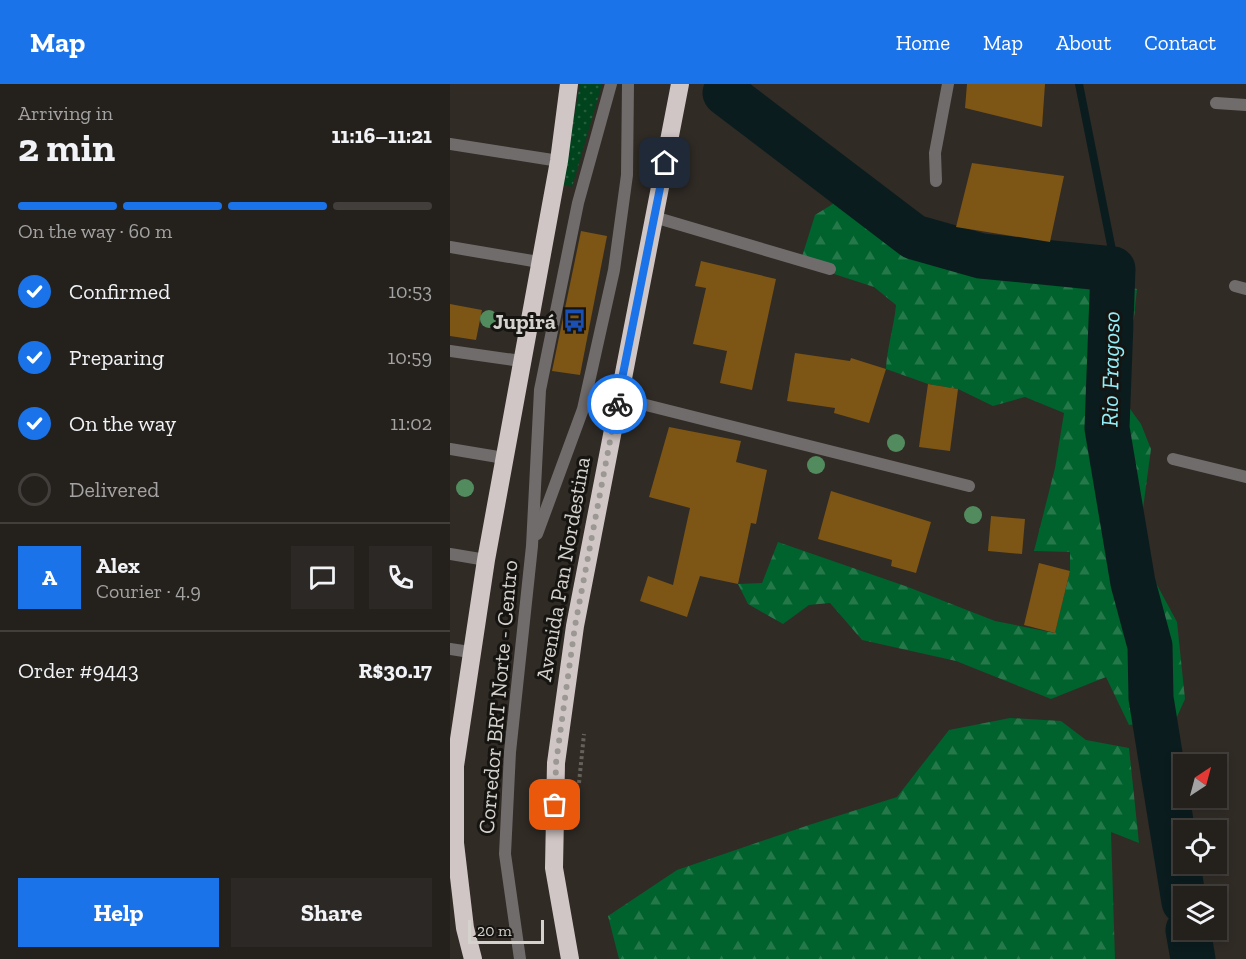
<!DOCTYPE html>
<html lang="en">
<head>
<meta charset="utf-8">
<style>
  body { margin:0; font-family:"Zilla Slab",serif; background:#2c2825; color:#f1f3f6; height:100vh; display:flex; flex-direction:column; font-size:22px; white-space:nowrap }
  * { box-sizing:border-box; margin:0 }
  p { font-size:20px; color:#a3a3a3 }
  .icon { flex:none; width:33px; height:33px; fill:none; stroke:currentColor; stroke-width:2; stroke-linecap:round; stroke-linejoin:round }
  .map { position:relative; flex:1; overflow:hidden }
  .side { display:flex; flex-direction:column; background:#24201c; width:450px }
  .side>* { flex:none }
  .needle { width:39px; rotate:36deg }
  .tools { position:absolute; left:723px; top:670px; display:grid; gap:12px }
  .tools a { display:grid; place-items:center; width:54px; height:54px; border-radius:0px; background:#24201c; box-shadow:0 3px 9px #0003,0 0 0 2px #413e3b; font-size:30px }
  .scale { position:absolute; left:18px; bottom:15px; width:76px; box-sizing:border-box; padding-left:6px; border:3px solid #d5d2ce; border-top:0; font-size:16px; line-height:21px; white-space:nowrap; color:#d5d2ce; -webkit-text-stroke:4px #161411; paint-order:stroke }
  .pin { position:absolute; display:grid; place-items:center; width:51px; height:51px; color:#fff; margin:-26px; border-radius:12px; box-shadow:0 3px 9px #0006 }
  .courier { position:absolute; display:grid; place-items:center; width:60px; height:60px; margin:-30px; border:4px solid #1a73e8; border-radius:50%; background:#fff; color:#222; box-shadow:0 2px 8px #0007 }
  .overview em { font-style:normal; font-weight:800 }
  .overview div { display:flex; flex-direction:column-reverse }
  .overview { display:flex; align-items:center; justify-content:space-between; height:102px; padding:0 18px }
  h1 { font-size:39px; font-weight:800; line-height:45px }
  .bar { display:grid; grid-template-columns:repeat(4,1fr); gap:9px 6px; align-content:center; height:72px; padding:0 18px }
  .bar i { height:8px; border-radius:4px; background:#413e3b }
  .bar .current { background:#1a73e8 }
  .bar p { grid-column:span 4 }
  .line { display:flex; align-items:center; gap:15px; padding:0 18px; border-top:2px solid #413e3b }
  .line div { flex:1 }
  .round { display:grid; place-items:center; flex:none; width:63px; height:63px; border-radius:0px; background:#2c2825 }
  ol { padding:0 18px; list-style:none }
  li { display:flex; align-items:center; gap:18px; height:66px }
  li p { margin-inline-start:auto }
  li .icon { padding:6px; border-radius:50%; background:#1a73e8; color:#fff; stroke-width:4 }
  li:last-child { color:#a3a3a3 }
  li i { width:33px; height:33px; border:3px solid #413e3b; border-radius:50% }
  .action { display:flex; gap:12px; margin-top:auto; padding:12px 18px }
  .action a { flex:1; height:69px; border-radius:0px; background:#1a73e8; color:#fff; font-size:24px; font-weight:800; line-height:69px; text-align:center }
  .action a+a { background:#2c2825; color:#f1f3f6 }
  header { display:flex; align-items:center; gap:36px; box-sizing:border-box; height:84px; padding:0 30px; background:#1a73e8; color:#fff }
  header strong { font-size:28px }
  nav { display:flex; gap:33px; margin-inline-start:auto; font-size:21px }
  main { display:flex; flex:1; min-height:0 }
  .map>svg:first-child { display:block }
</style>
</head>
<body>
<header>
<strong>Map</strong>
<nav><a>Home</a><a>Map</a><a>About</a><a>Contact</a></nav>
</header>
<main>
<section class="side">
<div class="overview"><div><h1>2 min</h1><p>Arriving in</p></div><em>11:16–11:21</em></div>
<div class="bar"><i class="current"></i><i class="current"></i><i class="current"></i><i></i><p>On the way · 60 m</p></div>
<ol>
<li><svg class="icon" aria-label="check" viewBox="0 0 24 24"><path d="M5 12l5 5 9-10"/></svg>Confirmed<p>10:53</p></li>
<li><svg class="icon" aria-label="check" viewBox="0 0 24 24"><path d="M5 12l5 5 9-10"/></svg>Preparing<p>10:59</p></li>
<li><svg class="icon" aria-label="check" viewBox="0 0 24 24"><path d="M5 12l5 5 9-10"/></svg>On the way<p>11:02</p></li>
<li><i></i>Delivered</li>
</ol>
<div class="line" style="height:108px"><b class="round" style="background:#1a73e8;color:#fff">A</b><div><b>Alex</b><p>Courier · 4.9</p></div><a class="round"><svg class="icon" aria-label="chat" viewBox="0 0 24 24"><path d="M4 5h16v11H9l-5 4z"/></svg></a><a class="round"><svg class="icon" aria-label="phone" viewBox="0 0 24 24"><path d="M5 4h4l2 5-3 2q2 4 5 5l2-3 5 2v4C11 20 4 13 5 4z"/></svg></a></div>
<div class="line" style="height:78px"><div>Order #9443</div><b>R$30.17</b></div>
<div class="action"><a>Help</a><a>Share</a></div>
</section>
<div class="map">
<svg width="796" height="875" viewBox="0 0 796 875">
  <defs>
    <pattern id="grass-dots" width="8" height="8" patternUnits="userSpaceOnUse" patternTransform="scale(1.5)"><rect width="8" height="8" fill="#00431c"/><path d="M2 2h.1M6 6h.1" fill="none" stroke="#245d3c" stroke-width="1.8" stroke-linecap="round"/></pattern>
    <pattern id="forest-firs" width="22" height="20" patternUnits="userSpaceOnUse" patternTransform="scale(1.5)"><rect width="22" height="20" fill="#00622c"/><path d="M5 1l3.5 6h-7zM16 11l3.5 6h-7z" fill="#247849"/></pattern>
  </defs>
  <rect width="100%" height="100%" fill="#302b25"/>
  <polygon fill="url(#grass-dots)" points="130,0 152,0 122,103 112,100"/>
  <g fill="url(#forest-firs)">
    <path d="M394 113 464 168 687 205 675 318 691 340 701 365 690 447 699 486 727 538 735 615 726 635 679 641 656 593 601 615 506 577 412 556 380 519 359 521 333 540 298 520 288 500 312 499 328 458 458 503 545 537 605 549 620 487V468L584 467 605 384 614 329 575 313 543 322 508 305 478 300 436 285C437 263 444 243 446 221L424 203 350 179 365 131Z"/>
    <polygon points="560,634 611,637 636,656 679,664 689,759 661,748 665,875 169,875 158,832 227,786 359,741 447,713 499,646"/>
  </g>
  <g fill="none" stroke-linecap="round" stroke-linejoin="round">
    <polyline stroke="#0b1c1e" stroke-width="8" points="629,0 663,171 663,185"/>
    <g stroke="#0b1c1e" stroke-width="45">
      <polyline points="275,9 464,153 531,172 663,185 657,344 683,499 700,562 701,614 734,818"/>
      <polyline points="738,846 743,875"/>
    </g>
  </g>
  <g fill="#7d5514">
    <polygon points="517,0 595,0 592,43 515,24"/>
    <polygon points="522,79 614,92 600,158 506,143"/>
    <polygon points="131,147 157,152 130,291 102,287"/>
    <polygon points="251,177 326,195 302,306 270,299 277,267 243,260 256,204 245,202"/>
    <polygon points="0,220 32,226 26,256 0,252"/>
    <polygon points="345,269 400,277 401,274 436,285 419,339 384,329 385,324 337,317"/>
    <polygon points="478,300 508,305 500,367 469,363"/>
    <polygon points="219,343 291,357 286,378 317,386 306,440 301,439 288,500 250,492 237,533 190,517 198,492 223,501 240,424 199,413"/>
    <polygon points="381,407 481,438 466,489 441,482 442,476 368,455"/>
    <polygon points="541,432 575,435 572,470 538,467"/>
    <polygon points="589,479 620,487 605,549 574,541"/>
  </g>
  <g fill="none" stroke-linecap="round" stroke-linejoin="round">
    <polyline stroke="#65615b" stroke-width="4" stroke-dasharray="3 3" stroke-linecap="butt" points="129,699 134,650"/>
    <g stroke="#716c6c" stroke-width="12">
      <polyline points="204,133 380,185"/>
      <polyline points="87,450 133,325 164,186 177,91 178,0"/>
      <polyline points="70,875 55,770 60,668 82,462 90,306 128,119 161,0"/>
    </g>
    <g stroke="#716c6c" stroke-width="12">
      <polyline points="766,19 796,21"/>
      <polyline points="0,60 109,77"/>
      <polyline points="486,97 485,69 498,0"/>
      <polyline points="0,163 89,178"/>
      <polyline points="785,202 796,205"/>
      <polyline points="0,267 71,277"/>
      <polyline points="168,314 519,402"/>
      <polyline points="0,365 54,374"/>
      <polyline points="723,375 796,393"/>
      <polyline points="0,470 36,476"/>
      <polyline points="0,565 20,568"/>
    </g>
    <g stroke="#d1c6c6" stroke-width="18">
      <polyline points="23,875 15,844 5,759 5,682 36,476 109,77 119,0"/>
      <polyline points="120,875 104,784 106,679 125,542 230,0"/>
    </g>
  </g>
  <g fill="#528b5e">
    <circle cx="39" cy="235" r="9"/>
    <circle cx="446" cy="359" r="9"/>
    <circle cx="366" cy="381" r="9"/>
    <circle cx="15" cy="404" r="9"/>
    <circle cx="523" cy="431" r="9"/>
  </g>
  <g fill="none" stroke-linecap="round" stroke-linejoin="round">
    <polyline stroke="#9b9893" stroke-width="6" stroke-dasharray="0 10.8" points="105,721 106,679 125,542 167,320"/>
    <polyline stroke="#1a73e8" stroke-width="8" points="167,320 215,79"/>
  </g>
  <defs>
    <symbol id="bus-bare" viewBox="-9 -9 18 18"><path d="M-5-6H5V4H4V6H2V4H-2V6H-4V4H-5ZM-3.5-4V0h7V-4ZM-3.5 1.2v1.5H-2V1.2ZM2 1.2v1.5H3.5V1.2Z" fill="#1a4fb4" stroke="#161411" stroke-width="2.5" paint-order="stroke"/></symbol>
  </defs>
  <g fill-rule="evenodd">
    <use href="#bus-bare" x="108" y="220" width="33" height="33"/>
  </g>
  <g text-anchor="middle" dominant-baseline="central" stroke-width="6" stroke-linejoin="round" paint-order="stroke">
    <g font-size="22" font-weight="bold" fill="#d5d2ce" stroke="#161411" text-anchor="end">
      <text x="106" y="237">Jupirá</text>
    </g>
    <g font-size="22" fill="#d5d2ce" stroke="#161411">
      <text transform="translate(113 485) rotate(-80)">Avenida Pan Nordestina</text>
      <text transform="translate(48 613) rotate(-85)">Corredor BRT Norte - Centro</text>
    </g>
    <g font-size="24" font-style="italic" fill="#93eff8" stroke="#161411">
      <text transform="translate(660 285) rotate(-89)">Rio Fragoso</text>
    </g>
  </g>
</svg>
<div class="tools">
<a><svg class="needle" viewBox="-14 -14 28 28"><path d="M0-13l5 13h-10z" fill="#e53935"/><path d="M0 13l5-13h-10z" fill="#a3a3a3"/></svg></a>
<a><svg class="icon" aria-label="locate" viewBox="0 0 24 24"><circle cx="12" cy="12" r="6"/><path d="M12 2v4M12 18v4M2 12h4M18 12h4"/></svg></a>
<a><svg class="icon" aria-label="layers" viewBox="0 0 24 24"><path d="M12 4l9 5-9 5-9-5zM3 14l9 5 9-5"/></svg></a>
</div>
<div class="scale">20 m</div>
<div class="pin" style="left:105px;top:721px;background:#ea580c"><svg class="icon" aria-label="bag" viewBox="0 0 24 24"><path d="M5 8h14l-1 12H6zM9 8a3 3 0 0 1 6 0"/></svg></div>
<div class="pin" style="left:215px;top:79px;background:#1f2937"><svg class="icon" aria-label="home" viewBox="0 0 24 24"><path d="M3 11l9-7 9 7M6 9v11h12V9"/></svg></div>
<div class="courier" style="left:167px;top:320px"><svg class="icon" aria-label="bike" viewBox="0 0 24 24"><circle cx="6" cy="16" r="4"/><circle cx="18" cy="16" r="4"/><path d="M6 16l4-8h5l3 8M10 8l3 8H6M13 5h3"/></svg></div>
</div>
</main>
</body>
</html>
